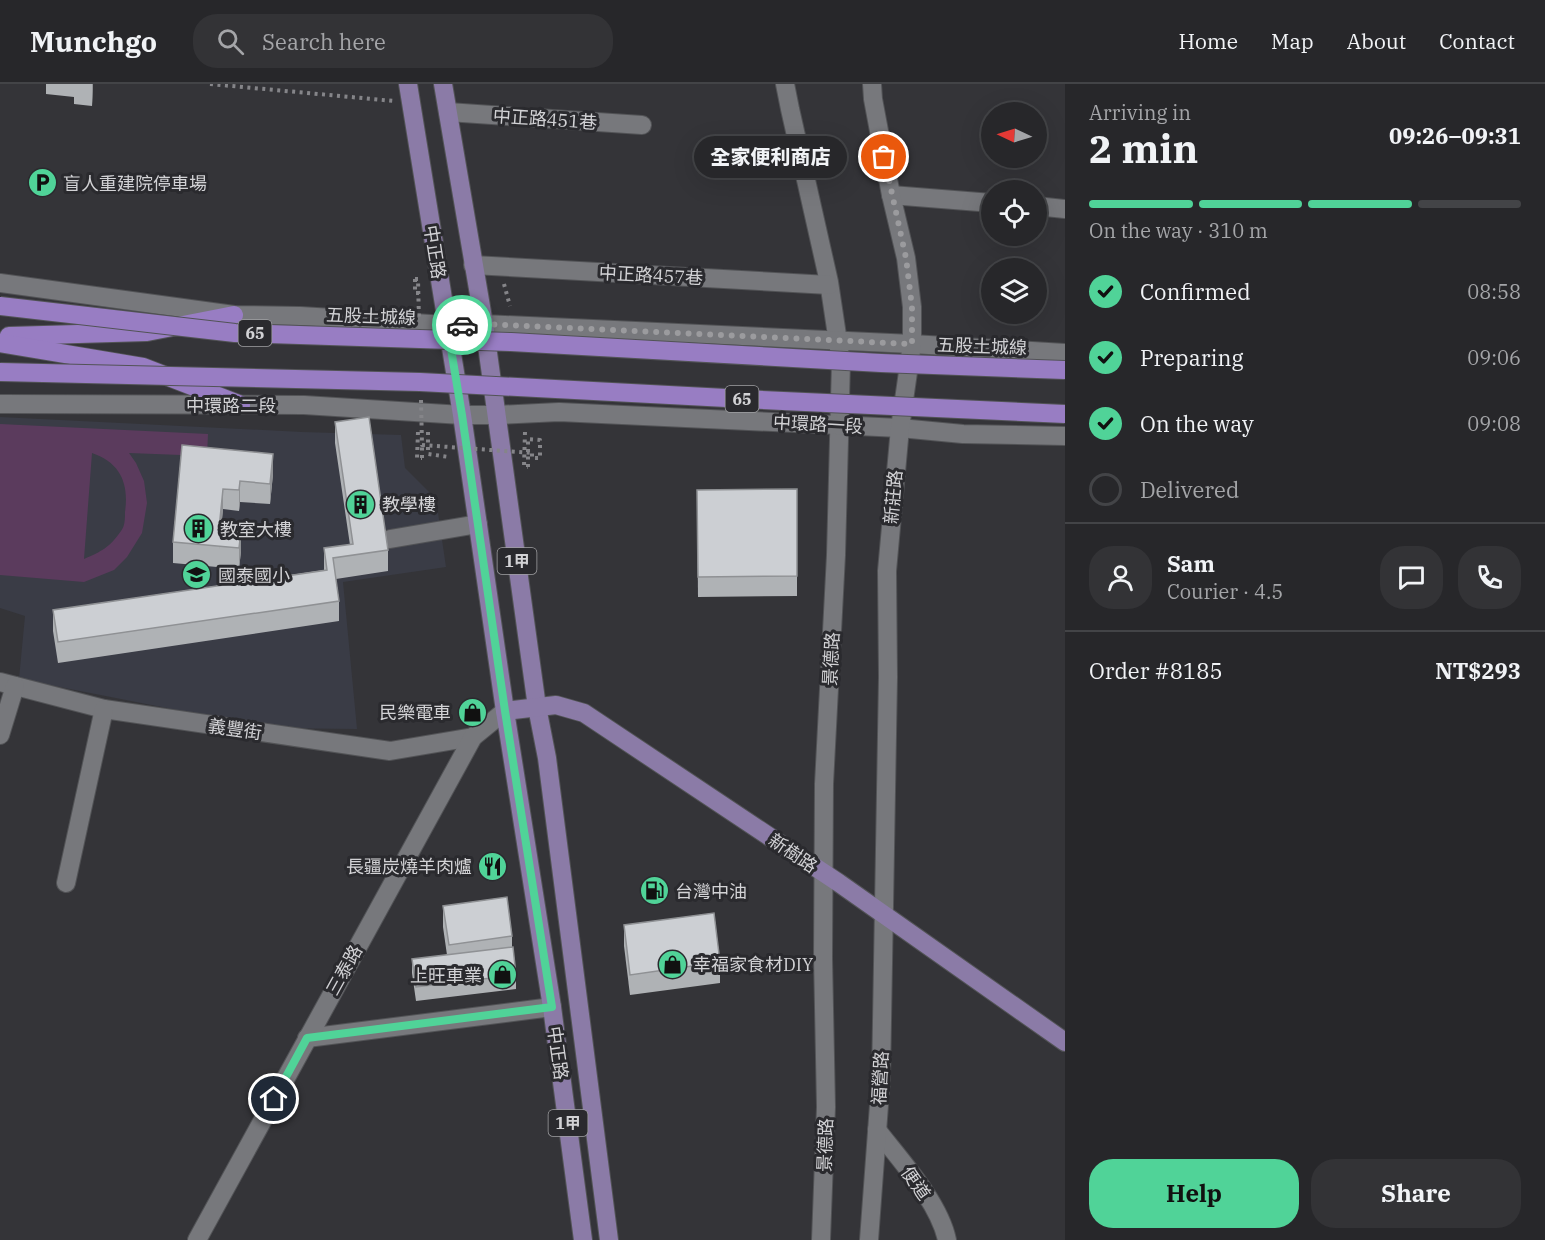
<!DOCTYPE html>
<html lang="en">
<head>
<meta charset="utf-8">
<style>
  body { margin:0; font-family:"IBM Plex Serif","Noto Sans TC",serif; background:#333336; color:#f1f3f6; height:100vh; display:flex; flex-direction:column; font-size:22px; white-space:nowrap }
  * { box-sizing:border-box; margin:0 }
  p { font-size:20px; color:#a4a5a8 }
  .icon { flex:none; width:33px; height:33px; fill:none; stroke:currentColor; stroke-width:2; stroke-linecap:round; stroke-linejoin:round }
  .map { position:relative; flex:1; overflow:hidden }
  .drawer { display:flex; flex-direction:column; background:#27272a; width:480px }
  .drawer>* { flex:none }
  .needle { width:39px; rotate:274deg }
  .fabs { position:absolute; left:981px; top:18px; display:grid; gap:12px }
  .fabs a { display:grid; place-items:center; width:66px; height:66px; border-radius:50%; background:#27272a; box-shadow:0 6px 24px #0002,0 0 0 2px #434447; font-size:30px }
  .pin { position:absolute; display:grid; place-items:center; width:51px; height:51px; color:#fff; margin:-26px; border:3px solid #fff; border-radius:50%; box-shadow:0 2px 6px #0007 }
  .courier { position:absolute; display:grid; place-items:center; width:60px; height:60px; margin:-30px; border:4px solid #50d398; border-radius:50%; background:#fff; color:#222; box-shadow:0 2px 8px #0007 }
  .bubble { position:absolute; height:42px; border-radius:21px; background:#27272a; box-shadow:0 6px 24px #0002,0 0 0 2px #434447; font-size:20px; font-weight:800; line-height:42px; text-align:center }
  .summary em { font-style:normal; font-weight:800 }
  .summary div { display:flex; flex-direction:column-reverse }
  .summary { display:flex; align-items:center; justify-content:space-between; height:102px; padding:0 24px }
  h1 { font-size:39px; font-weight:800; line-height:45px }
  .bar { display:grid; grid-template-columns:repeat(4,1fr); gap:9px 6px; align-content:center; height:72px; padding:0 24px }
  .bar i { height:8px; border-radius:4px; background:#434447 }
  .bar .on { background:#50d398 }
  .bar p { grid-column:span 4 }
  .line { display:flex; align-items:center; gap:15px; padding:0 24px; border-top:2px solid #434447 }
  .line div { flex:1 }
  .round { display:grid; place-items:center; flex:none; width:63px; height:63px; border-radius:24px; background:#333336 }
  ol { padding:0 24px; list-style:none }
  li { display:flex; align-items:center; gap:18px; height:66px }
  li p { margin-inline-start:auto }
  li .icon { padding:6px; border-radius:50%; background:#50d398; color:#111; stroke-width:4 }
  li:last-child { color:#a4a5a8 }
  li i { width:33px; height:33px; border:3px solid #434447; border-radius:50% }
  .primary-button { display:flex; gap:12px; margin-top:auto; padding:12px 24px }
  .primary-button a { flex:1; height:69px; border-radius:24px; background:#50d398; color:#111; font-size:24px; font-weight:800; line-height:69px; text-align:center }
  .primary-button a+a { background:#333336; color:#f1f3f6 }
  header { display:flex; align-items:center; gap:36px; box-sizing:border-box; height:84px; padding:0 30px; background:#27272a; border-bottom:2px solid #434447 }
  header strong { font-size:28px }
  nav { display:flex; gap:33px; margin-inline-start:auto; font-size:21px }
  .search { width:420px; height:54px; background:#333336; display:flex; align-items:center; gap:15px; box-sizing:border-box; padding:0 21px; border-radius:24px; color:#a4a5a8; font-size:22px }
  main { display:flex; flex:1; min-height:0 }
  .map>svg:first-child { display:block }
</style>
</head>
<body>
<header>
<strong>Munchgo</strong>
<div class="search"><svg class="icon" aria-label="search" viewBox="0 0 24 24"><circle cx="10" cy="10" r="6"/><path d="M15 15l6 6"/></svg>Search here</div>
<nav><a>Home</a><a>Map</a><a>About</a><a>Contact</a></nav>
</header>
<main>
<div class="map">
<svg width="1065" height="1156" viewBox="0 0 1065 1156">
  <rect width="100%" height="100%" fill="#343438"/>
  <polygon fill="#3a3c46" points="0,333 302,348 401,351 405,384 436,415 446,483 343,498 357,645 269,644 19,595 25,532 0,524"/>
  <path fill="#5b3b5d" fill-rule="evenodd" d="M0 340 208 350 207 372 129 369 136 379 144 397 147 419 142 449 127 473 114 486 84 498 0 491ZM92 369C121 379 129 400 125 428 125 435 125 442 121 447 109 464 102 467 84 475Z"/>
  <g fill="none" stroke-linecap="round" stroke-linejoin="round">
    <defs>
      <g id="minor">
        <polyline points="785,0 790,25 829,198 841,278 836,471 824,700 823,874 826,1023 821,1156"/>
        <polyline points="448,28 642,41"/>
        <polyline points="891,111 992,119"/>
        <polyline points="1036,122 1065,125"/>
        <polyline points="473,181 829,201"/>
        <polyline points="0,199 234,231 300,232 447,241 484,240 912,260 1065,269"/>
        <polyline points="0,320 304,321 462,331 497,331 559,328 900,344 963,350 1065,352"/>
        <polyline points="390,455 478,440"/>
        <polyline points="0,598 104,625 390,667 473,653"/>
        <polyline points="0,651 15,602"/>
        <polyline points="66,799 104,625"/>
        <polyline points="307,954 552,923"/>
        <path d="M877 1046C901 1077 939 1118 947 1156"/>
        <polyline points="197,1156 473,653 505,627"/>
        <polyline points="869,1156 881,994 888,593 887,487 900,344 912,260 912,223 906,174 891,111 873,15 872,0"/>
      </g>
      <g id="major">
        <polyline points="408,0 462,331 505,627 552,923 583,1156"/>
        <polyline points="443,0 484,240 537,623 547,674 609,1156"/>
        <polyline points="505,627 556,621 584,629 839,799 1065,958"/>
      </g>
      <g id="highway">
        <polyline points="9,252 147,248 234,231"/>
        <polyline points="0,259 143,283 241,321"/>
      </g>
    </defs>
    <use href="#minor" stroke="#525356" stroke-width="20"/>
    <use href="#major" stroke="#525356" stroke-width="20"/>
    <use href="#highway" stroke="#525356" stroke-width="20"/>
    <g stroke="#858589" stroke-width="4" stroke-dasharray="3 4.5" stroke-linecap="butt">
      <polyline points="210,0 394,17"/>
      <polyline points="415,195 415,209 421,209 421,208"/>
      <polyline points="504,200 510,222"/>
      <polyline points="418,348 417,374 422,374"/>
      <polyline points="428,348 428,370 449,373"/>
      <polyline points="525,348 524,382 528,383"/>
      <polyline points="422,374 422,361"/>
      <polyline points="528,383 528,355 540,356 540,374 532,374 532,369"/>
    </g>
    <use href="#minor" stroke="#77787c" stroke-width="18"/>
    <use href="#major" stroke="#8b7ba7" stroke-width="18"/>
    <use href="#highway" stroke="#987dc3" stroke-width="18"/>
    <defs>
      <g id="highway-bridge">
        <polyline points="0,222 235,249 511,258 881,279 1065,286"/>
        <polyline points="0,288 420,298 783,317 1065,330"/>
      </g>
    </defs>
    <use href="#highway-bridge" stroke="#525356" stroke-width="20" stroke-linecap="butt"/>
    <g stroke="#858589" stroke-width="4" stroke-dasharray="3 4.5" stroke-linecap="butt">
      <polyline points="415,195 418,195 419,237"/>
      <polyline points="421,316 422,361 532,369"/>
    </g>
    <use href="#highway-bridge" stroke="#987dc3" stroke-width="18"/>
  </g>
  <g fill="#afb2b5">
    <polygon points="46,0 93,0 92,22 74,20 74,13 46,10"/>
    <polygon points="335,338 388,466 388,487 336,495 339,517 339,537 58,579 53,547 53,526 324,486 324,464 350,461 335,359"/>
    <polygon points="182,361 273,390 270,420 240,418 239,427 223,425 221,445 241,447 241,467 239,485 173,479 173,458"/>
    <polygon points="797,405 797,512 698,513 697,406"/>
    <polygon points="443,822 512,852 512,863 516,891 516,905 416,917 412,889 412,875 447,871 443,843"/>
    <polygon points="624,841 720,878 720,899 630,911 624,862"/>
  </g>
  <g fill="#8f9194">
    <polygon points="92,0 93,0 92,22"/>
    <polygon points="273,370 273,390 270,420 270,400"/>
    <polygon points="240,397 240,418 239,427 239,406"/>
    <polygon points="223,405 223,425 219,465 219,445"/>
    <polygon points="241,447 241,467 239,485 239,464"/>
  </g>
  <g fill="#cccfd3" stroke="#8f9194" stroke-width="1.5">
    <polygon points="369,333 388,466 333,474 339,517 58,558 53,526 327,486 324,464 353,460 335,338"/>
    <polygon points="182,361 273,370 270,400 240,397 239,406 223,405 219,445 241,447 239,464 173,458"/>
    <polygon points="797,405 797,492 698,493 697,406"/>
    <polygon points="507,813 512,852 449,861 443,822"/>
    <polygon points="714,829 720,878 630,891 624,841"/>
    <polygon points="513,863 516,891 416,903 412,875"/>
  </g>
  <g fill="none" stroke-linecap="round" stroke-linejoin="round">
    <polyline stroke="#9b9b9e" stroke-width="6" stroke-dasharray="0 10.8" points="462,241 484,240 912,260 912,223 906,174 884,73"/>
    <polyline stroke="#50d398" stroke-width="8" points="274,1015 307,954 552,923 505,627 462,331 447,241 462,241"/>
  </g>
  <defs>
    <symbol id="parking-disc" viewBox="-11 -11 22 22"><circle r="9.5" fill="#50d398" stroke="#2a2a2e"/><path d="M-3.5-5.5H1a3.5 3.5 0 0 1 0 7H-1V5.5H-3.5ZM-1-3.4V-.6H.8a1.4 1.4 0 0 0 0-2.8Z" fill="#111"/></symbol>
    <symbol id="building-disc" viewBox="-11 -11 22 22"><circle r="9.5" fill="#50d398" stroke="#2a2a2e"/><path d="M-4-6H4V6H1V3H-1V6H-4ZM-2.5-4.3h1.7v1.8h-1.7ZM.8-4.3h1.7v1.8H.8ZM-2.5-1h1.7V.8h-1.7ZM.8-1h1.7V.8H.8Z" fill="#111"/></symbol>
    <symbol id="school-disc" viewBox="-11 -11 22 22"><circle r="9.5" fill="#50d398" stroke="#2a2a2e"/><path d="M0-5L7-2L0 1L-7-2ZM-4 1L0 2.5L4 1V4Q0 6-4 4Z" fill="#111"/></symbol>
    <symbol id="shop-disc" viewBox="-11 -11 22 22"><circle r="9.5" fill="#50d398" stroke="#2a2a2e"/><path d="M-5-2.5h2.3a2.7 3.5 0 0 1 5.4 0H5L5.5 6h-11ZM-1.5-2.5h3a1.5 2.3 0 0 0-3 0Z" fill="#111"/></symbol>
    <symbol id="restaurant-disc" viewBox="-11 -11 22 22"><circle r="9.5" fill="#50d398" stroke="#2a2a2e"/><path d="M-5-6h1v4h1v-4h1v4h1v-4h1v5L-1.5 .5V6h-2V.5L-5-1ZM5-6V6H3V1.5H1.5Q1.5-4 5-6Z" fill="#111"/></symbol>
    <symbol id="fuel-disc" viewBox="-11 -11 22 22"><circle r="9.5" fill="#50d398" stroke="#2a2a2e"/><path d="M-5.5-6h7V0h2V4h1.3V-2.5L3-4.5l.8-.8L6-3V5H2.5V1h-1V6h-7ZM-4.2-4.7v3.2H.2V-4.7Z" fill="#111"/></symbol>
  </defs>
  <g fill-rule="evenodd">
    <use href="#parking-disc" x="26" y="82" width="33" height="33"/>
    <use href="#building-disc" x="344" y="404" width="33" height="33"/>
    <use href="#building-disc" x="182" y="428" width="33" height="33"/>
    <use href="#school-disc" x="180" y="474" width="33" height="33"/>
    <use href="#shop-disc" x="456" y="612" width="33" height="33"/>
    <use href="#restaurant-disc" x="476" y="766" width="33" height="33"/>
    <use href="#fuel-disc" x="638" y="790" width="33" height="33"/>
    <use href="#shop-disc" x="656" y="864" width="33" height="33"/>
    <use href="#shop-disc" x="486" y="874" width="33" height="33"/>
  </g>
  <g text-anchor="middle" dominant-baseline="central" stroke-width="6" stroke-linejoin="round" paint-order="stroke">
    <g fill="#2a2a2e" stroke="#a0a0a3" stroke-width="1.5">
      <rect x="238.5" y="236" width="33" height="26" rx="4.5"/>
      <rect x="725.5" y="302" width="33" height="26" rx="4.5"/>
      <rect x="497.5" y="464" width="39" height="26" rx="4.5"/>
      <rect x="548.5" y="1026" width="39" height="26" rx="4.5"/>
    </g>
    <g font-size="16" font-weight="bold" fill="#d2d2d5">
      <text x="255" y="249">65</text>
      <text x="742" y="315">65</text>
      <text x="517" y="477">1甲</text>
      <text x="568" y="1039">1甲</text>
    </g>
    <g font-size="18" fill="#d2d2d5" stroke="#2a2a2e">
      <text transform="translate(545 35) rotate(4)">中正路451巷</text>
      <text transform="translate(435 168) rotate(81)">中正路</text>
      <text transform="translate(651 191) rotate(3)">中正路457巷</text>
      <text transform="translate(371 232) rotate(2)">五股土城線</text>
      <text transform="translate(982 262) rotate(2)">五股土城線</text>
      <text x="231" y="321">中環路二段</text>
      <text transform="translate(818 340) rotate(3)">中環路一段</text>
      <text transform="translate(893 413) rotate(-85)">新莊路</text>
      <text transform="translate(831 575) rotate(-87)">景德路</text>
      <text transform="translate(235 645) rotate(8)">義豐街</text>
      <text transform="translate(793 769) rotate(34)">新樹路</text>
      <text transform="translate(344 886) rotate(-61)">三泰路</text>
      <text transform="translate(558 969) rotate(82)">中正路</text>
      <text transform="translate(880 994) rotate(-87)">福營路</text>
      <text transform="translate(825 1061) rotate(-88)">景德路</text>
      <text transform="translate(916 1099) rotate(55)">便道</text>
    </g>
    <g font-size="18" fill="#d2d2d5" stroke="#2a2a2e" text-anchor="start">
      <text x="63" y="99">盲人重建院停車場</text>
      <text x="382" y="420">教學樓</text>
      <text x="220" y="445">教室大樓</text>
      <text x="218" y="491">國泰國小</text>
      <text x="451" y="628" text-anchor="end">民樂電車</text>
      <text x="472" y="782" text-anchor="end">長疆炭燒羊肉爐</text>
      <text x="675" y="807">台灣中油</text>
      <text x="693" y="880">幸福家食材DIY</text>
      <text x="482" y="891" text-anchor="end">上旺車業</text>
    </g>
  </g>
</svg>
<div class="fabs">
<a><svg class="needle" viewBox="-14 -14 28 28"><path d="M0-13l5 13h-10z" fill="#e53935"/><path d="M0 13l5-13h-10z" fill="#a4a5a8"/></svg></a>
<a><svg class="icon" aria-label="locate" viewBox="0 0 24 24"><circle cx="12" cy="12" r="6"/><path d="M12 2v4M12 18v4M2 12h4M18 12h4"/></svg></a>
<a><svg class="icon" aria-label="layers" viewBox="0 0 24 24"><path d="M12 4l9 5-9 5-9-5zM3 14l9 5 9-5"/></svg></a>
</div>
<div class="pin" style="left:884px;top:73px;background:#ea580c"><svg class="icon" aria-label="bag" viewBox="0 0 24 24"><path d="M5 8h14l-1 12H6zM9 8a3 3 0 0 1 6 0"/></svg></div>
<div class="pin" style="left:274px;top:1015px;background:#1f2937"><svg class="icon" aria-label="home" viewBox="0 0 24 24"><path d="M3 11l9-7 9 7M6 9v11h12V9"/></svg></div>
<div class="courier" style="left:462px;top:241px"><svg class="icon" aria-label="car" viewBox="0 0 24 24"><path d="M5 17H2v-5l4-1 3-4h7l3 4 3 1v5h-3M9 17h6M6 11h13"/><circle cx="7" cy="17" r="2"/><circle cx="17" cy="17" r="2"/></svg></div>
<div class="bubble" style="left:694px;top:52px;width:153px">全家便利商店</div>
</div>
<section class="drawer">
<div class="summary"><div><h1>2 min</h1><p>Arriving in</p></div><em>09:26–09:31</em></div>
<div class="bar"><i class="on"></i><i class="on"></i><i class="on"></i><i></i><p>On the way · 310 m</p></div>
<ol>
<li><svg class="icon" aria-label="check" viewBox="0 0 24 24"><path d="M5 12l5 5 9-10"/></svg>Confirmed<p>08:58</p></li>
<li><svg class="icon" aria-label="check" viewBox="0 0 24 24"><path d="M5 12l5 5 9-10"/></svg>Preparing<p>09:06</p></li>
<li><svg class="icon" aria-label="check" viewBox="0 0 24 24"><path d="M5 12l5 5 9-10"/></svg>On the way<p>09:08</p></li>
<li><i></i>Delivered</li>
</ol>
<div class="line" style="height:108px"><a class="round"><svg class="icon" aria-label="person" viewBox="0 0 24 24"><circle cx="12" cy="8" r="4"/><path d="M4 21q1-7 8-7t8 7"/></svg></a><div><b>Sam</b><p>Courier · 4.5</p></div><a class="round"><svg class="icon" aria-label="chat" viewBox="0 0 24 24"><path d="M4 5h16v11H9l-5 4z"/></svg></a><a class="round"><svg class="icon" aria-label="phone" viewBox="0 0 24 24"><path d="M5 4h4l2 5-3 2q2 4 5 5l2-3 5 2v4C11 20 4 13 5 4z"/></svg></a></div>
<div class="line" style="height:78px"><div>Order #8185</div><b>NT$293</b></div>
<div class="primary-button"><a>Help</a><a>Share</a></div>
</section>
</main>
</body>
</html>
